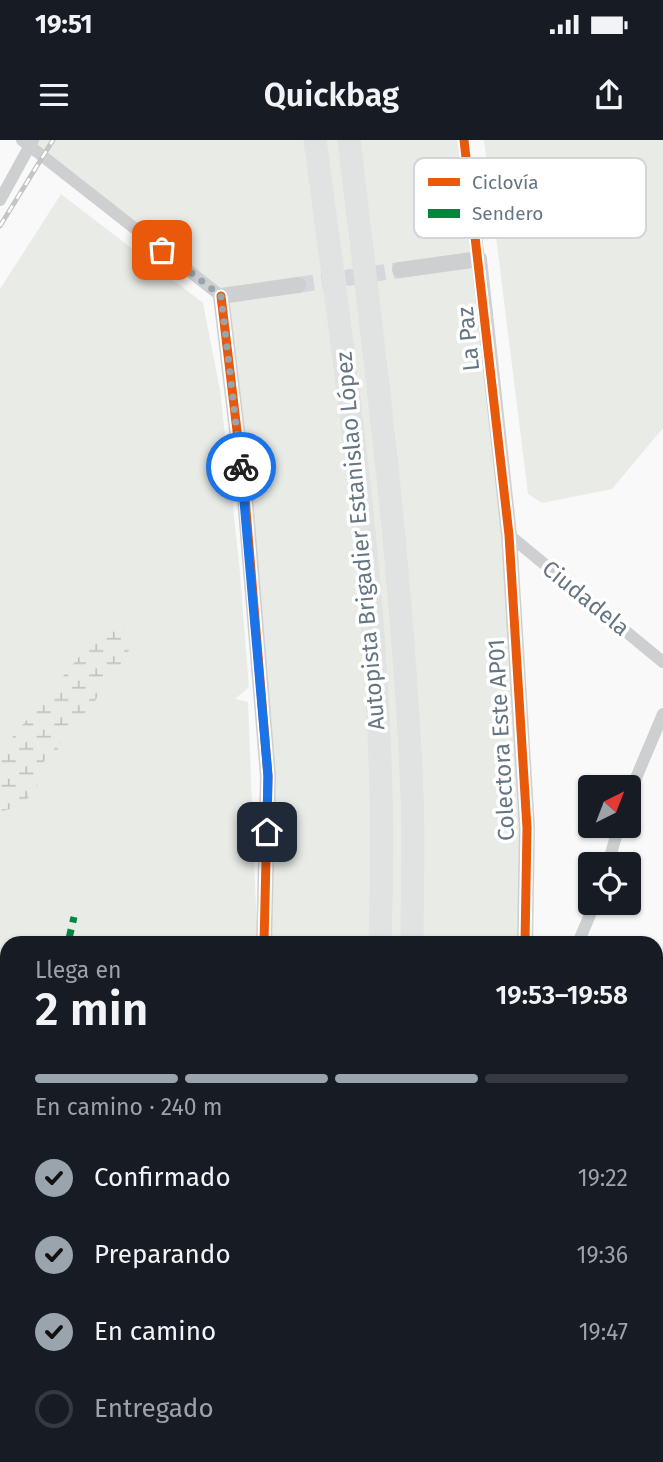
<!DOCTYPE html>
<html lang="es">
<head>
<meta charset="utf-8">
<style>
  body { margin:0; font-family:"Fira Sans",sans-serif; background:#20242c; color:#f1f3f6; height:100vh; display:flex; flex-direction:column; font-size:26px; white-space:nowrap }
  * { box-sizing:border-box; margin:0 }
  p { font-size:23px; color:#9ea1a6 }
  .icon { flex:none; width:38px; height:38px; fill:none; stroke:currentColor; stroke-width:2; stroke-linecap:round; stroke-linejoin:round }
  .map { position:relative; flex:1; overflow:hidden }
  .sheet { position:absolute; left:0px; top:796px; width:663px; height:527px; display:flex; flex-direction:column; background:#171b24; border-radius:21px 21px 0 0; box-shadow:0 2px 5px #0004 }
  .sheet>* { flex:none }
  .needle { width:46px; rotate:42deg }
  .fabs { position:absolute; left:578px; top:635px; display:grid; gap:14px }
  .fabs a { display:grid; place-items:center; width:63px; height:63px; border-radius:7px; background:#171b24; box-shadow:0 2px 5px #0004; font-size:35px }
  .pin { position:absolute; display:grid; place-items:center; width:60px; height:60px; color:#fff; margin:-30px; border-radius:14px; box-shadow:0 4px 10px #0006 }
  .courier { position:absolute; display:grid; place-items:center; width:70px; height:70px; margin:-35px; border:5px solid #1a73e8; border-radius:50%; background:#fff; color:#222; box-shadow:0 2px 9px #0007 }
  .summary em { font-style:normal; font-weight:600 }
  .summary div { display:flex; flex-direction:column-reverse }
  .summary { display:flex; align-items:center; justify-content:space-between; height:119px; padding:0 35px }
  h1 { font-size:46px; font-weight:600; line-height:52px }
  .bar { display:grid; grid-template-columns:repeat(4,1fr); gap:10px 7px; align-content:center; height:84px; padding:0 35px }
  .bar i { height:9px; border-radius:5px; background:#363941 }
  .bar .active { background:#99a4ac }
  .bar p { grid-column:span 4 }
  ol { padding:0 35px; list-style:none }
  li { display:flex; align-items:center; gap:21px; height:77px }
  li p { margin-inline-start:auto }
  li .icon { padding:7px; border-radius:50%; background:#99a4ac; color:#111; stroke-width:4 }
  li:last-child { color:#9ea1a6 }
  li i { width:38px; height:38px; border:4px solid #363941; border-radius:50% }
  .status { display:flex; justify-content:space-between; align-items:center; height:49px; padding:0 35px; background:#171b24; direction:ltr }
  .status svg { height:19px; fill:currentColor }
  header { display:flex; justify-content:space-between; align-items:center; height:91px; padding:0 35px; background:#171b24; font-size:32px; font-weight:600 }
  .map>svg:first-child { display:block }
</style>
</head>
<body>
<div class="status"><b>19:51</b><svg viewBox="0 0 49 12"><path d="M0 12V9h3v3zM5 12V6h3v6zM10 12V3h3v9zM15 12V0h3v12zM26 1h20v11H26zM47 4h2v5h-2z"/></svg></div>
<header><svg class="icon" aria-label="menu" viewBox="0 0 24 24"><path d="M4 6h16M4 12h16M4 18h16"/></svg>Quickbag<svg class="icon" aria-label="share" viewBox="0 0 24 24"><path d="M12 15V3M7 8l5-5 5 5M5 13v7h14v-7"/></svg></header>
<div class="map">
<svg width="663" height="1322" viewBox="0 0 663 1322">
  <defs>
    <pattern id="wetland-marsh" width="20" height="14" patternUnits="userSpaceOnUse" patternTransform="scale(1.75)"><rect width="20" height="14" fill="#e8ebe6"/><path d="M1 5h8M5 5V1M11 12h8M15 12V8" fill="none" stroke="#c0c3c0"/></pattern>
  </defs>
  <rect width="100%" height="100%" fill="#f9f9f9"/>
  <g fill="#e8ebe6">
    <polygon points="33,0 464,0 509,395 525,803 264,803 268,636 221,156 29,6"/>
    <polygon points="484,0 663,0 663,288 612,349 542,363 528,354"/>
    <polygon points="61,54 203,163 220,250 239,422 249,547 235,559 248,562 257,796 253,803 7,803 7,1204 0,1198 0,149"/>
    <polygon points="656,979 663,984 663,1034 656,1029"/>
    <polygon points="212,1316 471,1316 470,1322 210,1322"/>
  </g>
  <path fill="url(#wetland-marsh)" d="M121 483 131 494C129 502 130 516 124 522 118 529 106 529 101 538 99 543 99 549 98 554 94 569 83 575 70 581L57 611C39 616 45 629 39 642 32 658 17 670 0 671V612L94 499Z"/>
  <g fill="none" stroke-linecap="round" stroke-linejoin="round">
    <polyline stroke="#d4d8dc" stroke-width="16" stroke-dasharray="16 8" stroke-linecap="butt" points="298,145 400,130"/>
    <g stroke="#cecfd0" stroke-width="12">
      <polyline points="22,0 221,156"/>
      <polyline points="464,0 479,119"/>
      <polyline points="0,60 33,0"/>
      <polyline points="509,395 663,522"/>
      <polyline points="628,657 663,574"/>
      <polyline points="608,724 619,686"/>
      <polyline points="578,803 595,763"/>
      <polyline points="0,1279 7,1257"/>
      <polyline points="79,1322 81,1316"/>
    </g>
    <g stroke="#cecfd0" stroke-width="16">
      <polyline points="400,130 479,119 509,395 527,688 525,803"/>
      <polyline points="264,803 268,636 245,358 221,156 298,145"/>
      <polyline points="0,1207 7,1213"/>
      <polyline points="0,1224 7,1230"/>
      <polyline points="113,1316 121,1322"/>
      <polyline points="135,1316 143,1322"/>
      <polyline points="210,1322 212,1316"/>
      <polyline points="470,1322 471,1316"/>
    </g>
    <g stroke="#e1e2e2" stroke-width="23">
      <path d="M315 0C344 217 376 435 381 655 383 704 381 754 380 803"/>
      <path d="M349 0C375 218 403 435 412 655 414 704 412 754 412 803"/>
      <polyline points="331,1322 332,1316"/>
      <polyline points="357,1322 358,1316"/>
    </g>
    <defs>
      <polyline id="rail" points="0,86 53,0"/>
    </defs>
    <use href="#rail" stroke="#c3c5c6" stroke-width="5"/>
    <use href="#rail" stroke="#fff" stroke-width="2.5" stroke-dasharray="8" stroke-linecap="butt"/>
    <g stroke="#00873e" stroke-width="7" stroke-dasharray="14 7" stroke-linecap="butt">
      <polyline points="68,803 74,777"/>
      <polyline points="0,892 7,884"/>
    </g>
    <defs>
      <g id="cycleway">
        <polyline points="464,0 509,395 527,688 525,803"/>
        <polyline points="221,156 245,358 268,636 264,803"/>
      </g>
    </defs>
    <use href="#cycleway" stroke="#fff" stroke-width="13"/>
    <use href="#cycleway" stroke="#e8590c" stroke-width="9"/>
  </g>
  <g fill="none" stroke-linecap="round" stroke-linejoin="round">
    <polyline stroke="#99a4ac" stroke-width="7" stroke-dasharray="0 12.6" points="162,110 221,156 241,327"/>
    <polyline stroke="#1a73e8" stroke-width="9" points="241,327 268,636 267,692"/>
  </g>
  <g text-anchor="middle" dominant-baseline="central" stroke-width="7" stroke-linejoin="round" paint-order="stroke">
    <g font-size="23" fill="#657683" stroke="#fff">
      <text transform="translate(468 199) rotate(-96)">La Paz</text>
      <text transform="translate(360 401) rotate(-95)">Autopista Brigadier Estanislao López</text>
      <text transform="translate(586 458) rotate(39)">Ciudadela</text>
      <text transform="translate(501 600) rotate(-93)">Colectora Este AP01</text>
    </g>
  </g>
  <rect x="414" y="18" width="232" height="80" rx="10" fill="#fff" stroke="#d1d6da" stroke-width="2"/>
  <rect x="428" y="38" width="32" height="8" fill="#e8590c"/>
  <rect x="428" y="69" width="32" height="9" fill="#00873e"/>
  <g font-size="19" fill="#657683">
    <text x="472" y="49">Ciclovía</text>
    <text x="472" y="80">Sendero</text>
  </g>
</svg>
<div class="fabs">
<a><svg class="needle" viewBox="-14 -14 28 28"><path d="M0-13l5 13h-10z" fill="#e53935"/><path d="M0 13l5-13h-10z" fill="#9ea1a6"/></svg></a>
<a><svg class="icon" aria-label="locate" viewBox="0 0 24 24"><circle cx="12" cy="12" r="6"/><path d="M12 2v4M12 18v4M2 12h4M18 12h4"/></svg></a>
</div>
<div class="pin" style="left:162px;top:110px;background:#ea580c"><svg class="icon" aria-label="bag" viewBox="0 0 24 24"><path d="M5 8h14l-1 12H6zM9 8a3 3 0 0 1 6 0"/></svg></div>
<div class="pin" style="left:267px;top:692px;background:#1f2937"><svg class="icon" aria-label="home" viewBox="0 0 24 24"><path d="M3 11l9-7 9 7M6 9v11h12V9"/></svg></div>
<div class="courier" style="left:241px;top:327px"><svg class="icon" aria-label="bike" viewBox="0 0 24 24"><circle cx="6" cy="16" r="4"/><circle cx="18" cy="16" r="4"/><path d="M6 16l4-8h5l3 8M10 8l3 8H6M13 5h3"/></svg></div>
<section class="sheet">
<div class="summary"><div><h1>2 min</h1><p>Llega en</p></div><em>19:53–19:58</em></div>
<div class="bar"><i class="active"></i><i class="active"></i><i class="active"></i><i></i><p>En camino · 240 m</p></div>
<ol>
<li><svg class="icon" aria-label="check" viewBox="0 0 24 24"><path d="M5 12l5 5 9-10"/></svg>Confirmado<p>19:22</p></li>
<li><svg class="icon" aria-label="check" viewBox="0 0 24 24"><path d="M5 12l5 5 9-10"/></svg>Preparando<p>19:36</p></li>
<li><svg class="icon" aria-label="check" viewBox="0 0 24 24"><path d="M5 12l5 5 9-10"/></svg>En camino<p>19:47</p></li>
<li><i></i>Entregado</li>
</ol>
</section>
</div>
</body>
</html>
